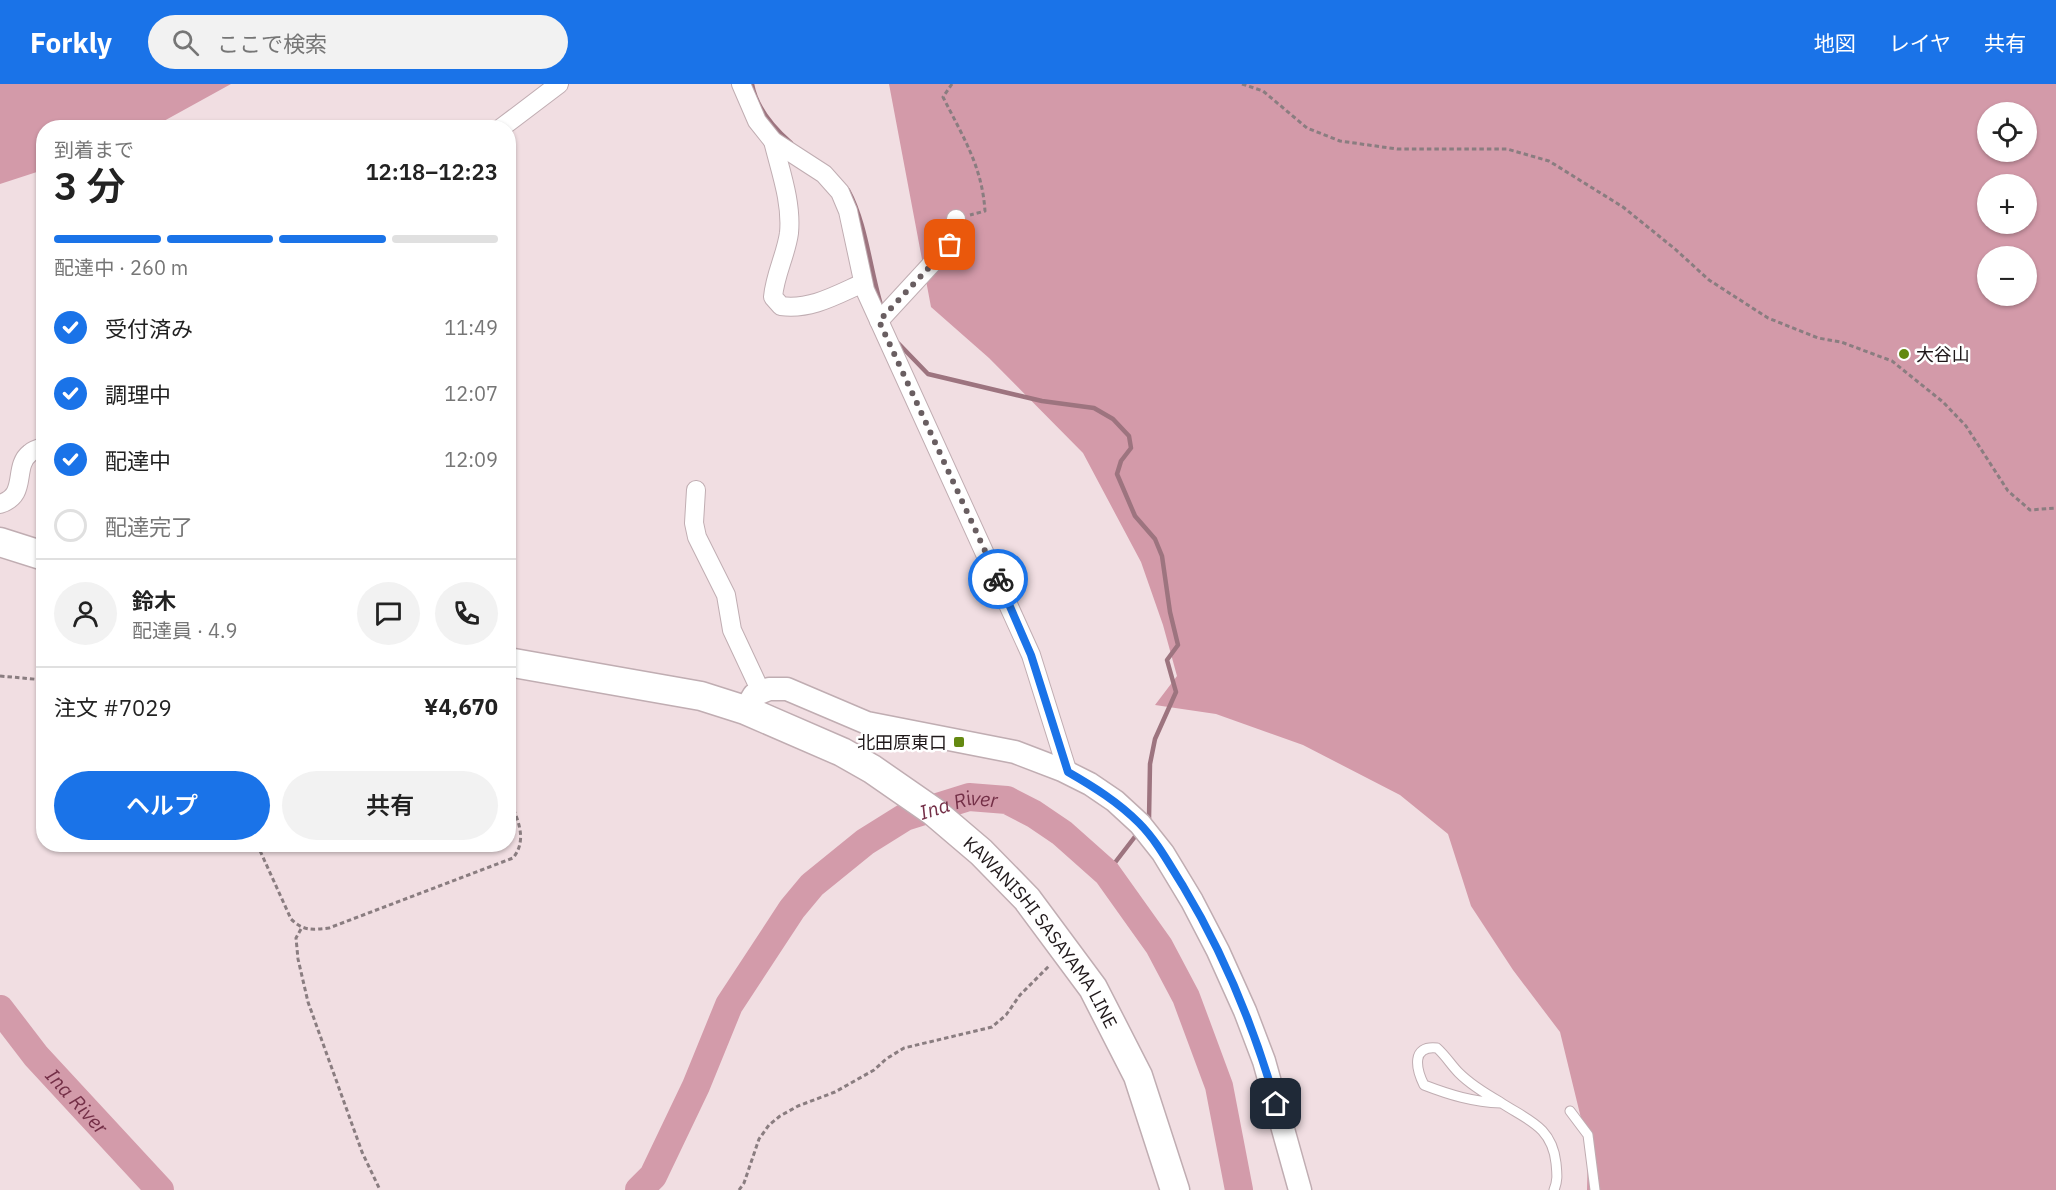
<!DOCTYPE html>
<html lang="ja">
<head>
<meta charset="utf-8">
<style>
  body { margin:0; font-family:"IBM Plex Sans","Noto Sans JP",sans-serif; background:#f2f2f2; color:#222; height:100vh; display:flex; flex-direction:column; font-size:22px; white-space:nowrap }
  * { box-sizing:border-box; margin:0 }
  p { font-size:20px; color:#767676 }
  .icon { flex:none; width:33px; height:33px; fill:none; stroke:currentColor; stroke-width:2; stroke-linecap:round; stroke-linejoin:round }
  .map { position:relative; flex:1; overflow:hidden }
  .sheet { position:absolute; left:36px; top:36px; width:480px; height:732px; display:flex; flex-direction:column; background:#fff; border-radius:24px; box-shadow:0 2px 4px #0004 }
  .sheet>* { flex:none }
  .buttons { position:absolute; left:1977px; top:18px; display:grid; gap:12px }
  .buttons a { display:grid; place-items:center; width:60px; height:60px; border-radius:50%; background:#fff; box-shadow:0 2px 4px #0004; font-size:30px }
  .pin { position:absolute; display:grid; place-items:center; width:51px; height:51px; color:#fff; margin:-26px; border-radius:12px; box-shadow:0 3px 9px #0006 }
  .courier { position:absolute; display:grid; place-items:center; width:60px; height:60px; margin:-30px; border:4px solid #1a73e8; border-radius:50%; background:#fff; color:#222; box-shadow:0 2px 8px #0007 }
  .headline em { font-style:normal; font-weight:600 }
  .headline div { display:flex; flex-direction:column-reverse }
  .headline { display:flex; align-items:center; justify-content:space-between; height:102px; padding:0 18px }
  h1 { font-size:39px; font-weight:600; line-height:45px }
  .bar { display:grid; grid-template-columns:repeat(4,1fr); gap:9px 6px; align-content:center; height:72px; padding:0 18px }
  .bar i { height:8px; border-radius:4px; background:#e0e0e0 }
  .bar .current { background:#1a73e8 }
  .bar p { grid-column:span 4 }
  .line { display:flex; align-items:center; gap:15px; padding:0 18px; border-top:2px solid #e0e0e0 }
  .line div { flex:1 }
  .round { display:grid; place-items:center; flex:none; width:63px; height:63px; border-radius:32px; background:#f2f2f2 }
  ol { padding:0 18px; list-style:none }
  li { display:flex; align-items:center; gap:18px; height:66px }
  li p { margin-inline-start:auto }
  li .icon { padding:6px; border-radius:50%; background:#1a73e8; color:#fff; stroke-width:4 }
  li:last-child { color:#767676 }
  li i { width:33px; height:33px; border:3px solid #e0e0e0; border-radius:50% }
  .button { display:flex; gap:12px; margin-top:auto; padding:12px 18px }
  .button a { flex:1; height:69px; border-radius:36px; background:#1a73e8; color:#fff; font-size:24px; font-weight:600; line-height:69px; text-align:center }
  .button a+a { background:#f2f2f2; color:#222 }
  header { display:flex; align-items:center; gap:36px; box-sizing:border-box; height:84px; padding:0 30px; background:#1a73e8; color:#fff }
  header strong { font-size:28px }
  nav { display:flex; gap:33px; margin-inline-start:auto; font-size:21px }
  .search { width:420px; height:54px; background:#f2f2f2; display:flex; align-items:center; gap:15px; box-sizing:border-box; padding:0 21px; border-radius:33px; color:#767676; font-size:22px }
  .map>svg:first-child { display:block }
</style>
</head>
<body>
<header>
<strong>Forkly</strong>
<div class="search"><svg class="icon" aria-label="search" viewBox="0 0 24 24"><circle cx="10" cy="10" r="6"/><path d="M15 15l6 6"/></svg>ここで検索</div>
<nav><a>地図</a><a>レイヤ</a><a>共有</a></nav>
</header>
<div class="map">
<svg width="2056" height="1106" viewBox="0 0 2056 1106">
  <rect width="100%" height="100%" fill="#f1dee2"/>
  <g fill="#d39aa9" fill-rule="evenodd">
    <polygon points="0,0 231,0 153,43 44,44 43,86 0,100"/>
    <path d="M889 0H2056V1106H1587L1588 1063 1560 948 1513 886 1471 822 1448 750 1400 711 1303 661 1216 630 1155 621 1177 592 1163 541 1141 478 1083 369 989 274 931 223ZM1988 28H2026V68H1988ZM1988 100H2026V140H1988ZM1988 172H2026V212H1988Z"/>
  </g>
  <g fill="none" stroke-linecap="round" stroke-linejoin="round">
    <g stroke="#9d747f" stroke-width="4.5">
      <path d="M752 0C756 23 774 44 791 59"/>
      <path d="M848 106C866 139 870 185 881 221"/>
      <polyline points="898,259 928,290 1042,317 1094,324 1113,335 1129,352 1131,364 1121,377 1117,390 1135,432 1155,455 1162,472 1170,528 1178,561 1167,576 1176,608 1155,655 1150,680 1149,735 1146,738"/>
      <polyline points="1107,789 1137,750"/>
    </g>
    <g stroke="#d39baa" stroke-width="28">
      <path id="s1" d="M0 925 36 972 160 1106"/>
      <path id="s2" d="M639 1106 653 1092 696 1002 729 921 792 825 812 801 865 758 905 733 969 713 1007 716 1034 730 1062 749 1107 789 1159 862 1186 913 1219 1002 1239 1106"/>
    </g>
    <defs>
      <g id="service">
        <path d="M1501 1019C1473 1018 1450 1011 1424 1001 1416 985 1411 961 1437 964 1446 972 1451 981 1459 989 1470 1000 1486 1010 1500 1018 1527 1036 1552 1042 1556 1079 1557 1090 1558 1096 1554 1106"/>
        <polyline points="1570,1027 1588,1051 1595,1106"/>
      </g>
      <g id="minor">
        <polyline points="741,0 757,37 773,57 824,90 840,108 848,127 865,206 1031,571 1068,689"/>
        <polyline points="501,44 559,0"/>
        <path d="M773 57C780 86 792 118 789 149 786 171 775 190 773 213L781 222C811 226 836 211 863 199"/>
        <polyline points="879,237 949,161 955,152 956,135"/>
        <polyline points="696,406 694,439 697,453 726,511 732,546 761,608"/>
        <path d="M0 420C29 411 12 383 30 369 33 366 40 364 44 363"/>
      </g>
      <polyline id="tertiary" points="745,626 754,611 769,605 787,605 867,639 1015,668 1062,686 1090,700 1115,717 1140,740 1163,769 1192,817 1218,867 1245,927 1264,977 1300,1106"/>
      <g id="primary">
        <polyline points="0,458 44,472"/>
        <path id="s3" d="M508 578 701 612 745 626 842 668 872 685 934 728 981 768 1027 815 1093 904 1138 992 1175 1106"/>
      </g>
    </defs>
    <use href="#service" stroke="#c0adb2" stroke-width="11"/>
    <use href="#minor" stroke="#c0adb2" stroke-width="20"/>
    <use href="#tertiary" stroke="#c0adb2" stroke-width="25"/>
    <use href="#primary" stroke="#c0adb2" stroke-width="31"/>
    <g stroke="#8a7d80" stroke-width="3" stroke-dasharray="4.5 3" stroke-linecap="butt">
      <path d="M952 0 943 13C963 53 982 82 985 127L970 131"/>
      <polyline points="1242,0 1263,7 1307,44 1340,57 1397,65 1507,65 1549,77 1623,123 1675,165 1709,196 1768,234 1818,254 1841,258 1892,277 1943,318 1966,342 2008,407 2030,426 2056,424"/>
      <polyline points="0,592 44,596"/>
      <path d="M257 760 291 835C303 847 312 846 329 844L513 774C529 754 516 733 508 711"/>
      <polyline points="301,845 296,854 298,875 308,918 362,1068 380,1106"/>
      <polyline points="739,1106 744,1099 759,1055 769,1041 780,1032 798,1022 835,1008 874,986 886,975 904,964 992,943 1006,931 1020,911 1049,882"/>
    </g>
    <use href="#service" stroke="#fff" stroke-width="9"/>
    <use href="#minor" stroke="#fff" stroke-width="18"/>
    <use href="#tertiary" stroke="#fff" stroke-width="22"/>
    <use href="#primary" stroke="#fff" stroke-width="28"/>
  </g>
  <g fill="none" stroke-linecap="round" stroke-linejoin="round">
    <polyline stroke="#695e61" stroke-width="6" stroke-dasharray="0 10.8" points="950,161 879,237 998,495"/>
    <path stroke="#1a73e8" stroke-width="8" d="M998 495 1031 571 1068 688C1094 703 1118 718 1139 739 1157 757 1169 780 1183 802 1224 870 1254 943 1276 1020"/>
  </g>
  <g fill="#648911" stroke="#fff" stroke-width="2">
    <circle cx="1904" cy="270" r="6"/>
    <rect x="953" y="652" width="12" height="12" rx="3"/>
  </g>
  <g text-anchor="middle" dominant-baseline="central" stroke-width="5" stroke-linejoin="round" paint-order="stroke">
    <g font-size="18" fill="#20191b" stroke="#fff" text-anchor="start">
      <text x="1916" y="270">大谷山</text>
      <text x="947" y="658" text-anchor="end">北田原東口</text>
    </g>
    <g font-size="18" fill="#20191b" stroke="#fff">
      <text stroke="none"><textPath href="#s3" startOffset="620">KAWANISHI SASAYAMA LINE</textPath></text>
    </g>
    <g font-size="20" font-style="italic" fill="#742f47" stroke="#fff">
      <text stroke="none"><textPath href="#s2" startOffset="524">Ina River</textPath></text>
      <text stroke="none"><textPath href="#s1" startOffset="120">Ina River</textPath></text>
    </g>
  </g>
</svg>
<div class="buttons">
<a><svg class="icon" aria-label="locate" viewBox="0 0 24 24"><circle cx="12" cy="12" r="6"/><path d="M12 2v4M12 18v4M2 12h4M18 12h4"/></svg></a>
<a>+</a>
<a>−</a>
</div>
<div class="pin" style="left:950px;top:161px;background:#ea580c"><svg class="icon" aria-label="bag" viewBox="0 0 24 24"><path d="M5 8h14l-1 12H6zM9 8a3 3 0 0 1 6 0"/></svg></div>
<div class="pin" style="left:1276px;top:1020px;background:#1f2937"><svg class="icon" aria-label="home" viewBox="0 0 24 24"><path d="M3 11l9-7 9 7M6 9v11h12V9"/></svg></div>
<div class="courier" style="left:998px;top:495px"><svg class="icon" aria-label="bike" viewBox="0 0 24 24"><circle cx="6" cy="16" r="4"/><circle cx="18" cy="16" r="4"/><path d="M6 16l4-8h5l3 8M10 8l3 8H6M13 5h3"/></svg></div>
<section class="sheet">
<div class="headline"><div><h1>3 分</h1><p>到着まで</p></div><em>12:18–12:23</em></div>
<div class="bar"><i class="current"></i><i class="current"></i><i class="current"></i><i></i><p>配達中 · 260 m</p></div>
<ol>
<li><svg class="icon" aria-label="check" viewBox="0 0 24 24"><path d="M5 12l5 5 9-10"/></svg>受付済み<p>11:49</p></li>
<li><svg class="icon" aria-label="check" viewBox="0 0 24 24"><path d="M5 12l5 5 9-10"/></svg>調理中<p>12:07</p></li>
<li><svg class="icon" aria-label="check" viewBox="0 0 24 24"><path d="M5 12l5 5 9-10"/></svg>配達中<p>12:09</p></li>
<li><i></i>配達完了</li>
</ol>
<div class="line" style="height:108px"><a class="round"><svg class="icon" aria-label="person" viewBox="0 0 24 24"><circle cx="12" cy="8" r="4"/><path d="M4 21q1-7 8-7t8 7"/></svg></a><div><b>鈴木</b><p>配達員 · 4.9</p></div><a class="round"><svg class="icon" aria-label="chat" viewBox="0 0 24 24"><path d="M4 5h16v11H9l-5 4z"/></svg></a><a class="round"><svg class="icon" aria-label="phone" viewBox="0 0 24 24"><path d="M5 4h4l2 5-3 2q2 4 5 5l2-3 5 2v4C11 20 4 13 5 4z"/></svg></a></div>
<div class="line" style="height:78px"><div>注文 #7029</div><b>¥4,670</b></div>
<div class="button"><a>ヘルプ</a><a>共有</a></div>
</section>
</div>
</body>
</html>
